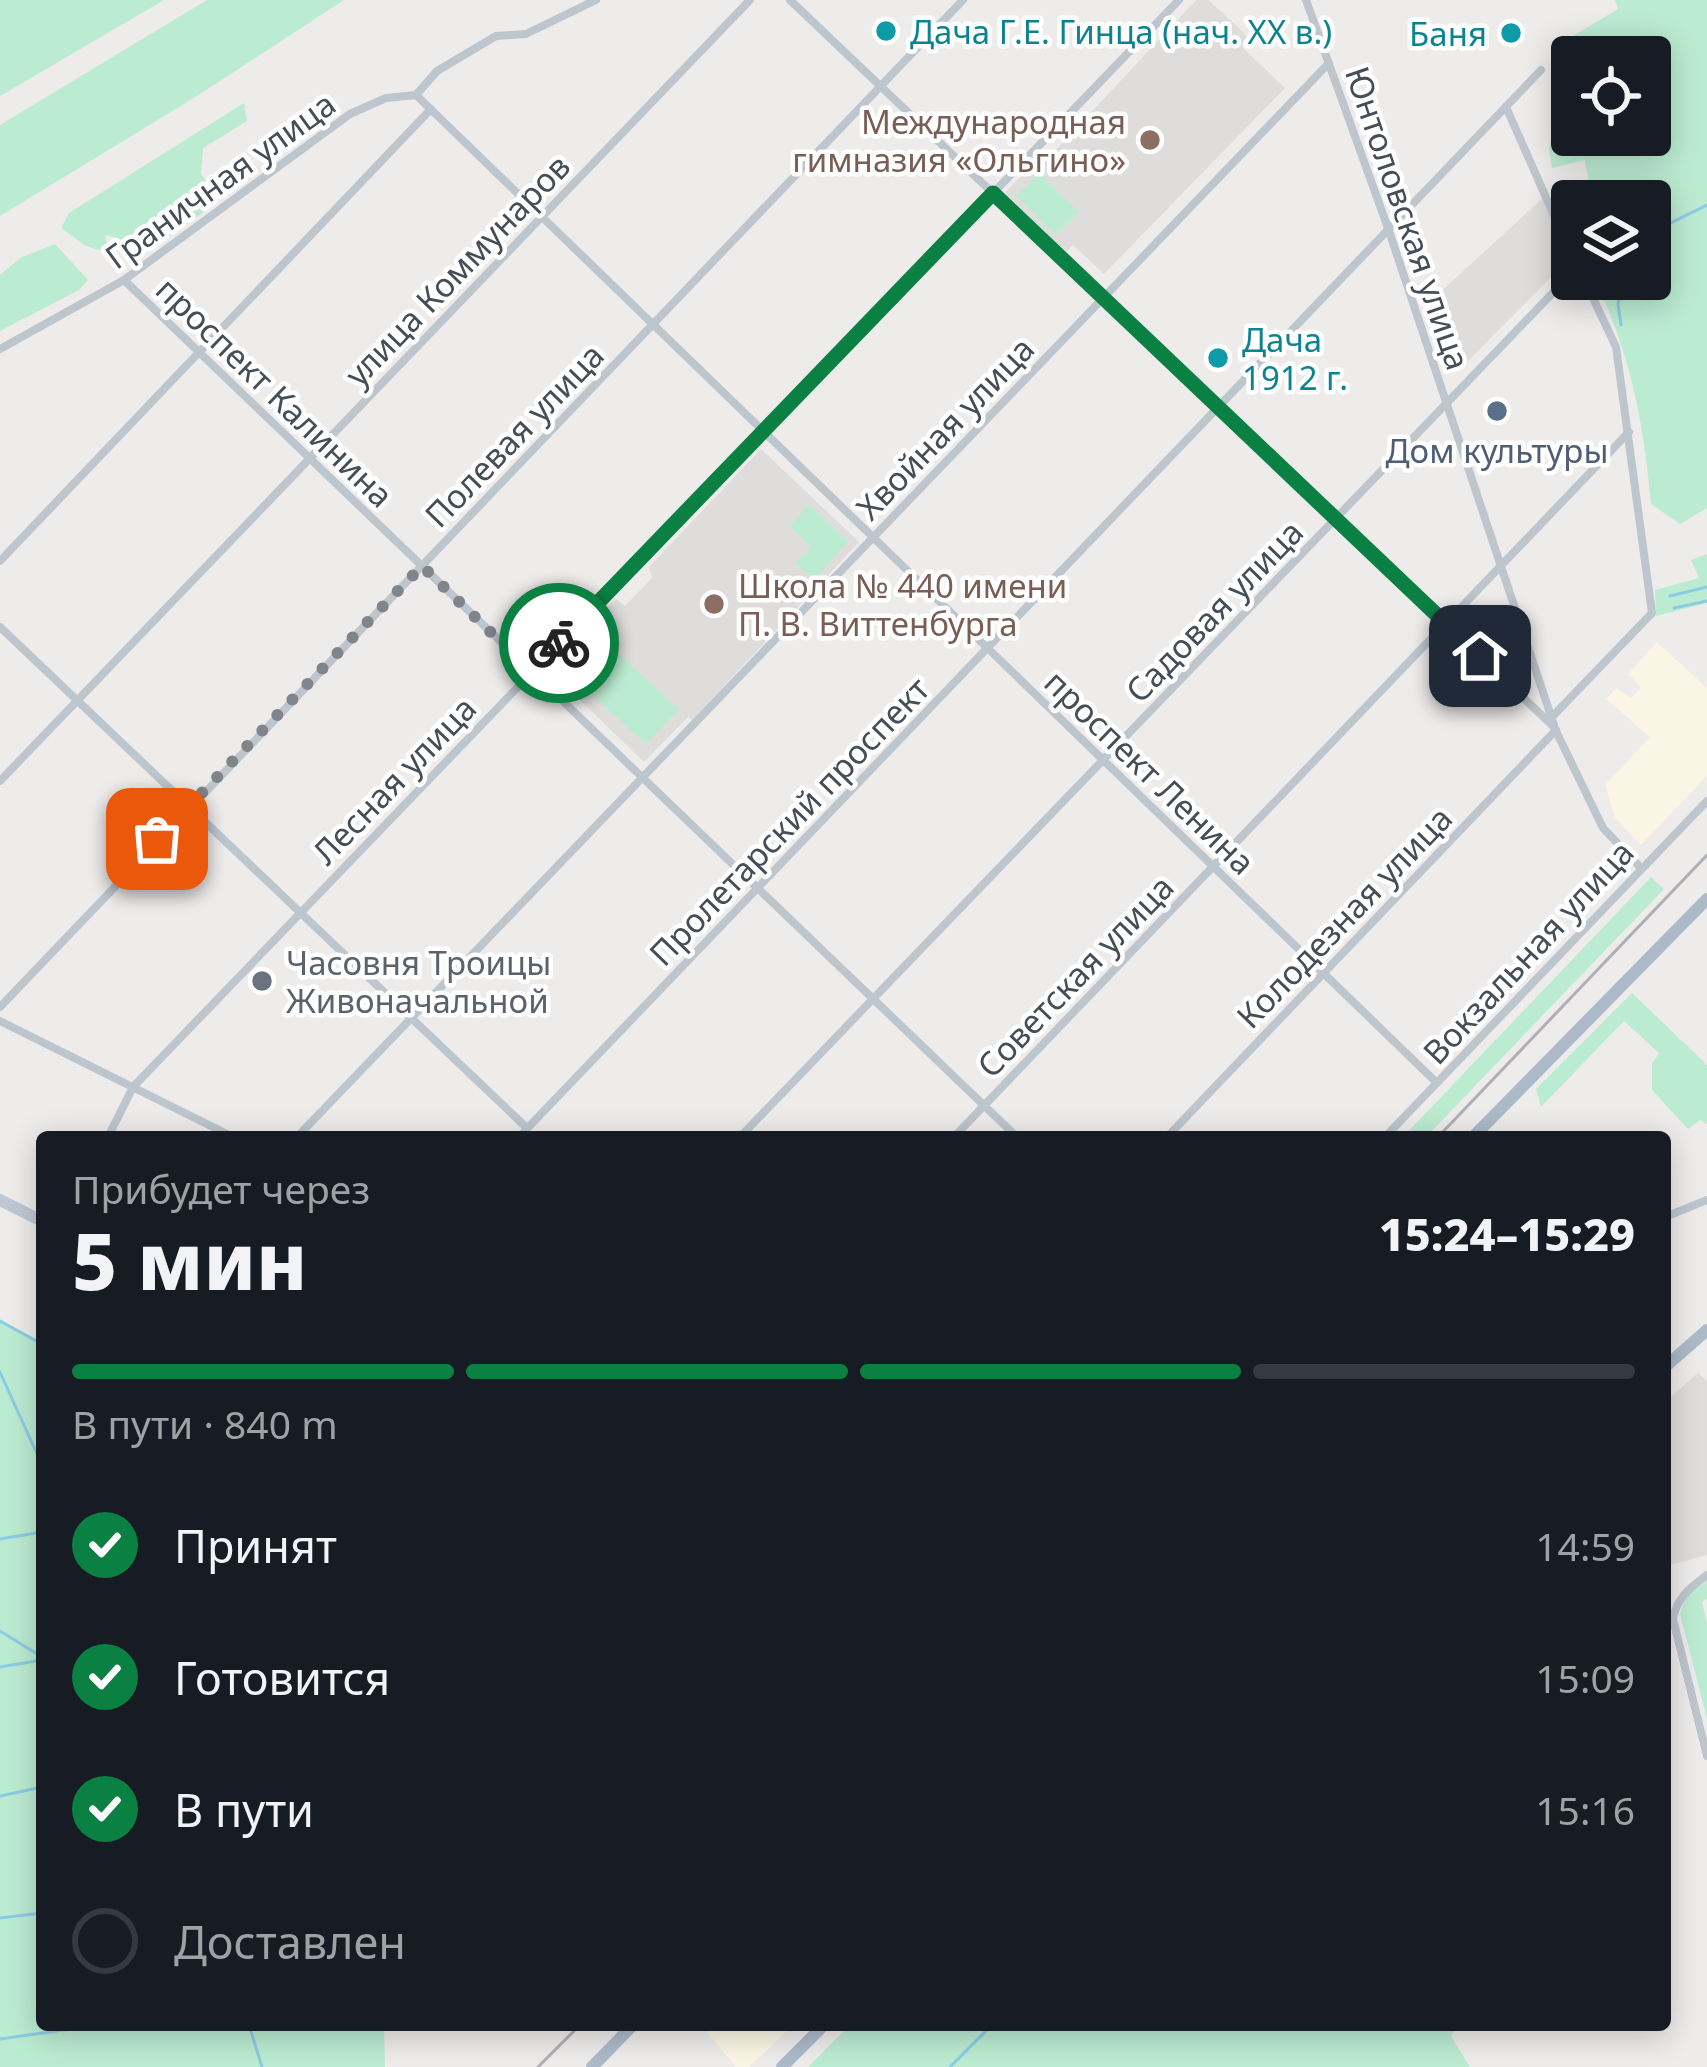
<!DOCTYPE html>
<html lang="ru">
<head>
<meta charset="utf-8">
<style>
  body { margin:0; font-family:"Noto Sans",sans-serif; background:#242831; color:#f1f3f6; height:100vh; display:flex; flex-direction:column; font-size:45px; white-space:nowrap }
  * { box-sizing:border-box; margin:0 }
  p { font-size:39px; color:#9ea1a6 }
  .icon { flex:none; width:66px; height:66px; fill:none; stroke:currentColor; stroke-width:2; stroke-linecap:round; stroke-linejoin:round }
  .map { position:relative; flex:1; overflow:hidden }
  .side { position:absolute; left:36px; top:1131px; width:1635px; height:900px; display:flex; flex-direction:column; background:#171b24; border-radius:12px; box-shadow:0 6px 30px #0003 }
  .side>* { flex:none }
  .fabs { position:absolute; left:1551px; top:36px; display:grid; gap:24px }
  .fabs a { display:grid; place-items:center; width:120px; height:120px; border-radius:12px; background:#171b24; box-shadow:0 6px 30px #0003; font-size:60px }
  .pin { position:absolute; display:grid; place-items:center; width:102px; height:102px; color:#fff; margin:-51px; border-radius:24px; box-shadow:0 6px 18px #0006 }
  .courier { position:absolute; display:grid; place-items:center; width:120px; height:120px; margin:-60px; border:9px solid #0b8043; border-radius:50%; background:#fff; color:#222; box-shadow:0 3px 15px #0007 }
  .overview em { font-style:normal; font-weight:800 }
  .overview div { display:flex; flex-direction:column-reverse }
  .overview { display:flex; align-items:center; justify-content:space-between; height:204px; padding:0 36px }
  h1 { font-size:78px; font-weight:800; line-height:90px }
  .bar { display:grid; grid-template-columns:repeat(4,1fr); gap:18px 12px; align-content:center; height:144px; padding:0 36px }
  .bar i { height:15px; border-radius:9px; background:#363941 }
  .bar .current { background:#0b8043 }
  .bar p { grid-column:span 4 }
  ol { padding:0 36px; list-style:none }
  li { display:flex; align-items:center; gap:36px; height:132px }
  li p { margin-inline-start:auto }
  li .icon { padding:12px; border-radius:50%; background:#0b8043; color:#fff; stroke-width:4 }
  li:last-child { color:#9ea1a6 }
  li i { width:66px; height:66px; border:6px solid #363941; border-radius:50% }
  .map>svg:first-child { display:block }
</style>
</head>
<body>
<div class="map">
<svg width="1707" height="2067" viewBox="0 0 1707 2067">
  <rect width="100%" height="100%" fill="#eeebeb"/>
  <g fill="#faf5e4">
    <polygon points="1657,642 1707,688 1707,776 1641,845 1615,818 1605,785 1650,737 1606,699 1616,688 1631,698 1641,687 1628,674"/>
    <polygon points="701,2025 793,2025 749,2067 736,2067"/>
  </g>
  <g fill="#dfdddc">
    <polygon points="1196,0 1208,0 1238,27 1249,39 1242,47 1285,88 1104,274 1073,245 1066,252 1005,193 1045,150 1052,154"/>
    <polygon points="1543,198 1570,258 1459,370 1445,367 1424,307"/>
    <polygon points="761,449 859,542 692,720 688,717 644,762 557,678 609,624 600,615 616,599 625,606 652,578 649,567"/>
    <polygon points="1698,1373 1707,1381 1707,1555 1670,1565 1665,1522 1665,1402"/>
  </g>
  <g fill="#bbebd1" fill-rule="evenodd">
    <polygon points="0,0 164,0 0,96"/>
    <polygon points="207,0 344,0 197,96 0,216 0,125"/>
    <path d="M1615 0H1707V508L1680 524 1651 504C1643 417 1631 358 1595 279H1650V201H1592L1585 160 1552 168 1549 149 1555 123 1558 45 1618 9ZM1572 57H1650V135H1572Z"/>
    <polygon points="244,103 247,121 203,148 201,174 216,196 211,207 160,243 151,247 105,235 109,253 86,246 61,228 69,213"/>
    <polygon points="1039,173 1079,212 1056,235 1016,196"/>
    <polygon points="55,244 88,280 79,290 0,331 0,275 20,258"/>
    <polygon points="809,505 848,541 814,580 796,563 811,547 790,526"/>
    <polygon points="1707,554 1707,603 1656,616 1655,590 1699,578 1691,560"/>
    <polygon points="600,637 679,709 646,744 571,675 572,665"/>
    <polygon points="1651,877 1664,889 1426,1137 1403,1137"/>
    <polygon points="1632,993 1707,1065 1707,1124 1700,1120 1688,1129 1652,1090 1652,1064 1659,1053 1624,1021 1541,1107 1536,1089"/>
    <polygon points="0,1321 42,1344 42,2025 384,2025 385,2067 0,2067"/>
    <polygon points="1707,1581 1707,1599 1702,1602 1707,1623 1707,1719 1680,1614 1686,1596"/>
    <polygon points="850,2025 1459,2025 1451,2036 1470,2067 808,2067"/>
  </g>
  <g fill="none" stroke-linecap="round" stroke-linejoin="round">
    <g stroke="#8acce5" stroke-width="3">
      <polyline points="1650,233 1707,205"/>
      <polyline points="1621,325 1618,304 1623,279"/>
      <polyline points="1670,596 1707,587"/>
      <polyline points="1674,608 1707,601"/>
      <polyline points="0,1321 42,1344"/>
      <polyline points="0,1372 42,1465"/>
      <polyline points="0,1539 42,1532"/>
      <polyline points="0,1631 42,1657"/>
      <polyline points="0,1667 42,1660"/>
      <polyline points="0,1796 42,1787"/>
      <polyline points="0,1918 42,1913"/>
      <polyline points="249,2025 262,2067"/>
      <polyline points="1447,2026 1447,2025"/>
      <polyline points="0,2039 99,2025"/>
      <polyline points="950,2067 992,2025"/>
    </g>
    <g stroke="#bdc5cd" stroke-width="8">
      <polyline points="790,0 1554,727 1603,828 1640,867"/>
      <polyline points="1306,0 1389,231 1554,725"/>
      <polyline points="416,95 1437,1083"/>
      <polyline points="1506,107 1572,256"/>
      <polyline points="124,280 1017,1137"/>
      <polyline points="0,349 124,280 350,114 386,98 416,95 437,71 496,36 526,34 596,0"/>
      <polyline points="0,561 431,109"/>
      <polyline points="0,627 527,1128"/>
      <polyline points="1549,720 1652,613 1616,347 1584,279"/>
      <polyline points="0,781 750,0"/>
      <polyline points="0,1007 963,0"/>
      <polyline points="0,1021 233,1137"/>
      <polyline points="108,1137 133,1087 1179,0"/>
      <polyline points="297,1137 1329,63"/>
      <polyline points="519,1137 1541,70"/>
      <polyline points="740,1137 1572,273"/>
      <polyline points="954,1137 1629,432"/>
      <polyline points="1167,1137 1556,730"/>
      <polyline points="1385,1137 1707,801"/>
      <polyline points="1665,1217 1707,1200"/>
      <path d="M1707 1575C1690 1588 1677 1597 1673 1619L1707 1756"/>
    </g>
    <polyline stroke="#bfc7d4" stroke-width="12" points="0,1200 42,1221"/>
    <g stroke="#acb9c9" stroke-width="12">
      <polyline points="1473,1137 1707,899"/>
      <polyline points="1665,1367 1707,1330"/>
      <polyline points="592,2067 633,2025"/>
      <polyline points="782,2067 824,2025"/>
    </g>
    <g stroke="#aeb0b6" stroke-width="3">
      <polyline points="1438,1137 1707,855"/>
      <polyline points="538,2067 580,2025"/>
    </g>
  </g>
  <g fill="none" stroke-linecap="round" stroke-linejoin="round">
    <polyline stroke="#80848b" stroke-width="12" stroke-dasharray="0 21.6" points="157,839 422,566 532,672 559,643"/>
    <polyline stroke="#0b8043" stroke-width="15" points="559,643 993,193 1480,656"/>
  </g>
  <g fill="#0f9aa8" stroke="#fff" stroke-width="4.5">
    <circle cx="886" cy="31" r="12"/>
    <circle cx="1511" cy="33" r="12"/>
    <circle cx="1218" cy="358" r="12"/>
  </g>
  <g fill="#8d6e63" stroke="#fff" stroke-width="4.5">
    <circle cx="1150" cy="140" r="12"/>
    <circle cx="714" cy="604" r="12"/>
  </g>
  <circle fill="#5c6f8a" stroke="#fff" stroke-width="4.5" cx="1497" cy="411" r="12"/>
  <circle fill="#6b7280" stroke="#fff" stroke-width="4.5" cx="262" cy="981" r="12"/>
  <g text-anchor="middle" dominant-baseline="central" stroke-width="9" stroke-linejoin="round" paint-order="stroke">
    <g font-size="33" fill="#0d838f" stroke="#fff" text-anchor="start">
      <text x="910" y="31">Дача Г.Е. Гинца (нач. XX в.)</text>
      <text x="1487" y="33" text-anchor="end">Баня</text>
      <text x="1242" y="339">Дача<tspan x="1242" dy="38">1912 г.</tspan></text>
    </g>
    <g font-size="33" fill="#785e54" stroke="#fff" text-anchor="end">
      <text x="1126" y="121">Международная<tspan x="1126" dy="38">гимназия «Ольгино»</tspan></text>
      <text x="738" y="585" text-anchor="start">Школа № 440 имени<tspan x="738" dy="38">П. В. Виттенбурга</tspan></text>
    </g>
    <g font-size="33" fill="#454d57" stroke="#fff">
      <text transform="translate(220 180) rotate(-36)">Граничная улица</text>
      <text transform="translate(1408 218) rotate(71)">Юнтоловская улица</text>
      <text transform="translate(457 270) rotate(-46)">улица Коммунаров</text>
      <text transform="translate(275 392) rotate(44)">проспект Калинина</text>
      <text transform="translate(945 428) rotate(-46)">Хвойная улица</text>
      <text transform="translate(514 435) rotate(-46)">Полевая улица</text>
      <text transform="translate(1214 611) rotate(-46)">Садовая улица</text>
      <text transform="translate(1150 772) rotate(44)">проспект Ленина</text>
      <text transform="translate(394 780) rotate(-46)">Лесная улица</text>
      <text transform="translate(789 821) rotate(-46)">Пролетарский проспект</text>
      <text transform="translate(1344 917) rotate(-46)">Колодезная улица</text>
      <text transform="translate(1528 952) rotate(-47)">Вокзальная улица</text>
      <text transform="translate(1075 976) rotate(-46)">Советская улица</text>
    </g>
    <g font-size="33" fill="#4e5e75" stroke="#fff">
      <text x="1497" y="450">Дом культуры</text>
    </g>
    <g font-size="33" fill="#5b616d" stroke="#fff" text-anchor="start">
      <text x="286" y="962">Часовня Троицы<tspan x="286" dy="38">Живоначальной</tspan></text>
    </g>
  </g>
</svg>
<div class="fabs">
<a><svg class="icon" aria-label="locate" viewBox="0 0 24 24"><circle cx="12" cy="12" r="6"/><path d="M12 2v4M12 18v4M2 12h4M18 12h4"/></svg></a>
<a><svg class="icon" aria-label="layers" viewBox="0 0 24 24"><path d="M12 4l9 5-9 5-9-5zM3 14l9 5 9-5"/></svg></a>
</div>
<div class="pin" style="left:157px;top:839px;background:#ea580c"><svg class="icon" aria-label="bag" viewBox="0 0 24 24"><path d="M5 8h14l-1 12H6zM9 8a3 3 0 0 1 6 0"/></svg></div>
<div class="pin" style="left:1480px;top:656px;background:#1f2937"><svg class="icon" aria-label="home" viewBox="0 0 24 24"><path d="M3 11l9-7 9 7M6 9v11h12V9"/></svg></div>
<div class="courier" style="left:559px;top:643px"><svg class="icon" aria-label="bike" viewBox="0 0 24 24"><circle cx="6" cy="16" r="4"/><circle cx="18" cy="16" r="4"/><path d="M6 16l4-8h5l3 8M10 8l3 8H6M13 5h3"/></svg></div>
<section class="side">
<div class="overview"><div><h1>5 мин</h1><p>Прибудет через</p></div><em>15:24–15:29</em></div>
<div class="bar"><i class="current"></i><i class="current"></i><i class="current"></i><i></i><p>В пути · 840 m</p></div>
<ol>
<li><svg class="icon" aria-label="check" viewBox="0 0 24 24"><path d="M5 12l5 5 9-10"/></svg>Принят<p>14:59</p></li>
<li><svg class="icon" aria-label="check" viewBox="0 0 24 24"><path d="M5 12l5 5 9-10"/></svg>Готовится<p>15:09</p></li>
<li><svg class="icon" aria-label="check" viewBox="0 0 24 24"><path d="M5 12l5 5 9-10"/></svg>В пути<p>15:16</p></li>
<li><i></i>Доставлен</li>
</ol>
</section>
</div>
</body>
</html>
